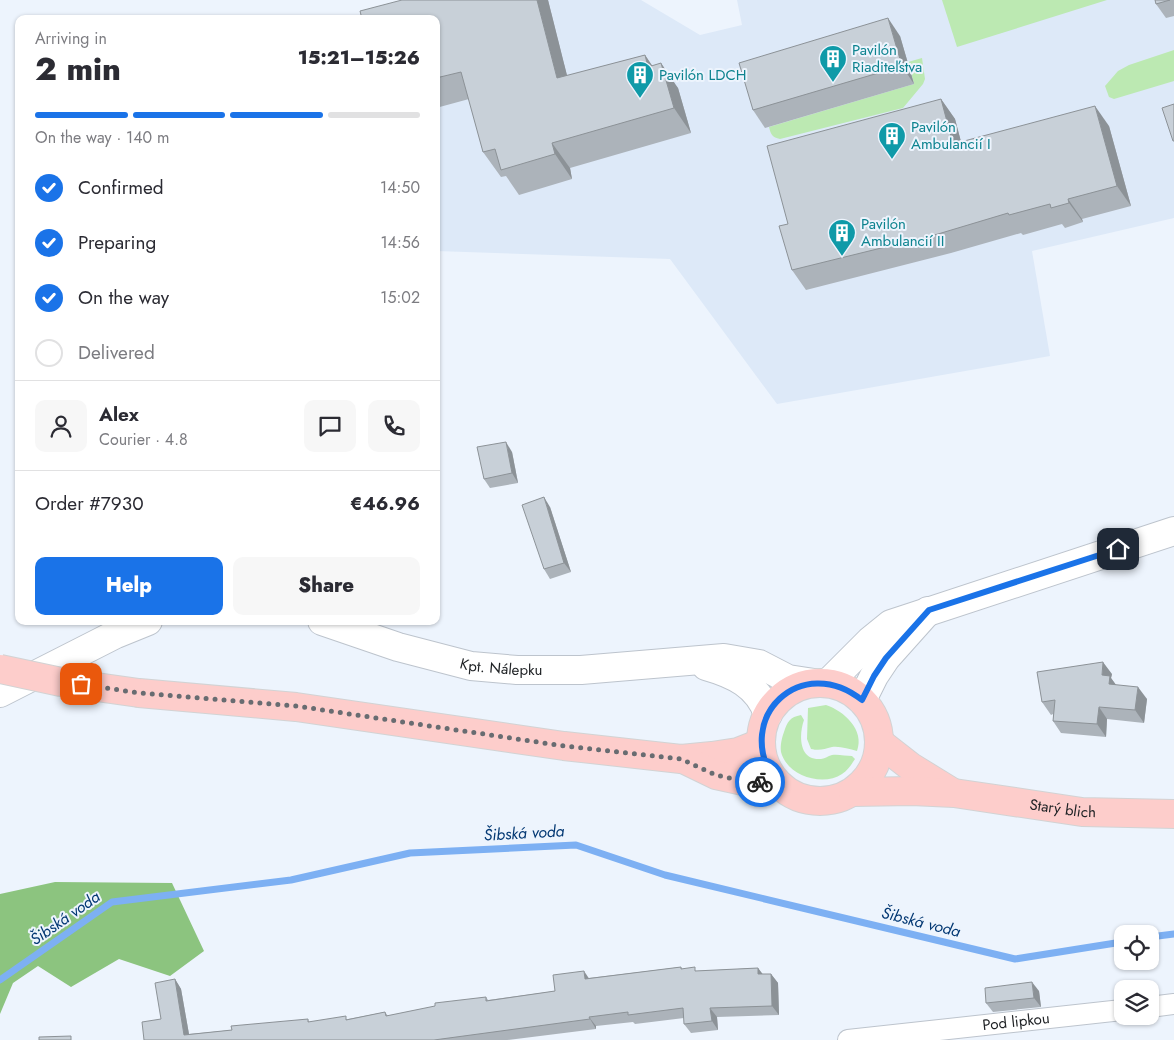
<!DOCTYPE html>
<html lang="en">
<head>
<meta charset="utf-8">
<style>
  body { margin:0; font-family:Jost,sans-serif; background:#f7f7f7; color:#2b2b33; height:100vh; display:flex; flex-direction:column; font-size:19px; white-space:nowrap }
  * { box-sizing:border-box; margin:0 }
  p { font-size:16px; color:#7c7c81 }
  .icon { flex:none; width:28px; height:28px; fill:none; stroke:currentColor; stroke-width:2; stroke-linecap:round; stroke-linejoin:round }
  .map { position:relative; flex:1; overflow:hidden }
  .sheet { position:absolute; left:15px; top:15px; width:425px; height:610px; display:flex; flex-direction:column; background:#fff; border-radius:10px; box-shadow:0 1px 4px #0004 }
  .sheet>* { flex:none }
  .controls { position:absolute; left:1114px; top:925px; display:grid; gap:10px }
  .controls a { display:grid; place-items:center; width:45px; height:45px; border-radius:10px; background:#fff; box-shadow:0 1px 4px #0004; font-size:25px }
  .pin { position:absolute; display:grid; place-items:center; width:42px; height:42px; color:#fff; margin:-21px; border-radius:10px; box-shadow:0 2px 8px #0006 }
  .courier { position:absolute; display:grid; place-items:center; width:50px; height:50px; margin:-25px; border:4px solid #1a73e8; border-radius:50%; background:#fff; color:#222; box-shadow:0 1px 6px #0007 }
  .summary em { font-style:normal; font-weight:800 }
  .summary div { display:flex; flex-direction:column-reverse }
  .summary { display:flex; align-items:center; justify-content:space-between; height:85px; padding:0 20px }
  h1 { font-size:32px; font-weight:800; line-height:38px }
  .bar { display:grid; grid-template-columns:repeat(4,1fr); gap:8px 5px; align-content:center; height:60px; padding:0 20px }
  .bar i { height:6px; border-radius:4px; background:#e1e1e2 }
  .bar .active { background:#1a73e8 }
  .bar p { grid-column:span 4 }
  .line { display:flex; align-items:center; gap:12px; padding:0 20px; border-top:1px solid #e1e1e2 }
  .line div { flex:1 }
  .round { display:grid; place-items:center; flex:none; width:52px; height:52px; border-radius:10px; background:#f7f7f7 }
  ol { padding:0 20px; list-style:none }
  li { display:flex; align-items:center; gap:15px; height:55px }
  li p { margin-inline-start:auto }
  li .icon { padding:5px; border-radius:50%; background:#1a73e8; color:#fff; stroke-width:4 }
  li:last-child { color:#7c7c81 }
  li i { width:28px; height:28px; border:2px solid #e1e1e2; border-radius:50% }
  .action { display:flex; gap:10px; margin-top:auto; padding:10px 20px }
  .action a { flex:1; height:58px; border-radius:10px; background:#1a73e8; color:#fff; font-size:20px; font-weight:800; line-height:58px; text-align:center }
  .action a+a { background:#f7f7f7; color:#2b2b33 }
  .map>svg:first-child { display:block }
</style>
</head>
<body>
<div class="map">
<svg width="1174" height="1040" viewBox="0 0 1174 1040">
  <rect width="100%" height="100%" fill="#edf4fd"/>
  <polygon fill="#dde9f8" points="462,0 641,0 700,35 742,25 737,0 1174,0 1174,218 1032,251 1050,356 777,404 670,259 436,251 436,19 388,19"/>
  <g fill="#bce9b2">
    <polygon points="942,0 1107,0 957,47"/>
    <polygon points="1174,50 1174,81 1114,99 1109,97 1105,86 1118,71 1129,65"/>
    <path d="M922 58 925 79 923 84 903 108 780 139C772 137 771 135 769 127L914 84 908 62Z"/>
    <path d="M826 705C844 711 865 730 857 751 849 749 840 746 832 747 824 749 820 751 811 749L807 739 808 708Z"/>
    <path d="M801 715 804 720C799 734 798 761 821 759 824 759 828 756 832 755 838 754 846 756 852 756L855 759C851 765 848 770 842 774 823 787 787 776 781 752 780 746 782 737 784 732 787 722 790 717 801 715Z"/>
  </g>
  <polygon fill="#8cc47f" points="55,882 172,883 204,951 170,976 119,959 71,987 38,966 13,983 0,1014 0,894"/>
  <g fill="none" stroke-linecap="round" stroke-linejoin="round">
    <g stroke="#7db0f3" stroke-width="7">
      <polyline points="1150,937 1174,934"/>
      <polyline points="0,980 112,902 291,880 410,853 576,845 665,875 1015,959 1122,942"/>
    </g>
    <defs>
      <g id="street">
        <polyline points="1150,1007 1174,1004"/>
        <path id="s1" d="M848 1040 1122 1010"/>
      </g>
      <g id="secondary">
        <path id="s2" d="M322 621 398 647 471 666 517 670H581L724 658 759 664 788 679 814 683"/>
        <path d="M706 666C734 674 758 685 768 714"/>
        <polyline points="828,683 870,641 891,624 1174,531"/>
        <polyline points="0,693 116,634 148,621"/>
        <polyline points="862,700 874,676 886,658 928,611"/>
      </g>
      <g id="primary">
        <circle cx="820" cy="742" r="59"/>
        <polyline points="139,693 296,707 564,746 681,759 712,756 738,752 761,743"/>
        <polyline points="879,742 911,767 950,791"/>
        <polyline points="683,759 716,775 748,782 775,781"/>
        <path id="s3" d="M853 792 912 791 954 793 1082 812 1174 814"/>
      </g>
    </defs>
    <use href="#street" stroke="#bdc4cd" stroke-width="22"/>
    <use href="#secondary" stroke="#bdc4cd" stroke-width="30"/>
    <use href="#primary" stroke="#d2d3d4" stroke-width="30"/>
    <use href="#street" stroke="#fff" stroke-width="20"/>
    <use href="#secondary" stroke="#fff" stroke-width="28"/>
    <use href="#primary" stroke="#fdcdcb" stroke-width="28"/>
    <defs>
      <polyline id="primary-bridge" points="0,669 61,682 139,693"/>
    </defs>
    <use href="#primary-bridge" stroke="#d2d3d4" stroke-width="30" stroke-linecap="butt"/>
    <use href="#primary-bridge" stroke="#fdcdcb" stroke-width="28"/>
  </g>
  <g fill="#acb3ba">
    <polygon points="402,0 548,0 567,76 645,55 652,66 678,88 691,133 570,168 572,179 519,195 506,176 501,177 483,152 469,99 436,108 436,19"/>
    <polygon points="1155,0 1174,0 1174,16 1166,18 1156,4"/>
    <polygon points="900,36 914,84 765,128 753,110"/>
    <polygon points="941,99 955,119 961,142 1109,126 1131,206 1082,219 1083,222 1065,228 1062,224 1023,235 1021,233 951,253 806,290 792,270 788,224"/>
    <polygon points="512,452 518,483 490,488 484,479"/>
    <polygon points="550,507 571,572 550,579 544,569"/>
    <polygon points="1112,674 1111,678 1116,685 1147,699 1144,723 1107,719 1106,737 1061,733 1053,721 1053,714 1051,715 1042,702"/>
    <polygon points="681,967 682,969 697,971 758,968 762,974 771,974 778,983 779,1015 717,1017 718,1030 691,1033 684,1024 684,1018 635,1024 633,1022 596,1026 596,1029 507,1040 144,1040 161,1019 175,979 181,989 189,1034 232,1030 308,1019 309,1022 348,1019 385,1012 388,1016 486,997 488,1000 555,991 589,978"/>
    <polygon points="1039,991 1041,1007 993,1012 986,1003"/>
  </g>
  <g fill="#8c9297">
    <polygon points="537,0 548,0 574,103 557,78"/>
    <polygon points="888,18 900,36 914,84 902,66"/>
    <polygon points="645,55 662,80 648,67"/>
    <polygon points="661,63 678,88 691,133 674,108"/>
    <polygon points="941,99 955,119 967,164 953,144"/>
    <polygon points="1095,106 1109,126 1131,206 1117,186"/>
    <polygon points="552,143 570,168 572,179 555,154"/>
    <polygon points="1068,199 1082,219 1083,222 1069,203"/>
    <polygon points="506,442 512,452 518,483 512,473"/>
    <polygon points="544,497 550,507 571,572 564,563"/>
    <polygon points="1103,662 1112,674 1111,678 1119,689 1118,697 1102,675"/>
    <polygon points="1138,687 1147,699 1144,723 1135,710"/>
    <polygon points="1099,707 1107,719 1106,737 1097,724"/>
    <polygon points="758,968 765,977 758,974"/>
    <polygon points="584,971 590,980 585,979"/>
    <polygon points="771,974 778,983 779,1015 772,1006"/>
    <polygon points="175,979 181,989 190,1040 184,1035"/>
    <polygon points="1032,982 1039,991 1041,1007 1034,998"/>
    <polygon points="710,1008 717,1017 718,1030 712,1021"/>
    <polygon points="589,1017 596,1026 596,1029 590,1019"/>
  </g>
  <g fill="#c8d0d8" stroke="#8c9297">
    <polygon points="402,0 537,0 557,78 645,55 648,67 661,63 674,108 552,143 555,154 501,170 495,149 483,152 461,72 436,78 436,19 362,19 360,11"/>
    <polygon points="1155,0 1170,0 1156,4"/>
    <polygon points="888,18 902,66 753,110 739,63"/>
    <polygon points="941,99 953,144 1095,106 1117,186 1068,199 1069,203 1051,208 1050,204 1009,215 1008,213 938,234 792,270 779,226 788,224 767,146"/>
    <polygon points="1174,104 1174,141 1173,141 1162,108"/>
    <polygon points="506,442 512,473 484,479 477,447"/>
    <polygon points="544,497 564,563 544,569 522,505"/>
    <polygon points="1103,662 1102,675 1110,676 1109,684 1138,687 1135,710 1099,707 1097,724 1053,721 1055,700 1042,702 1037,672"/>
    <polygon points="681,967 681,969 695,967 695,971 758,968 758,974 771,974 772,1006 710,1008 712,1021 684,1024 683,1008 628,1015 628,1012 589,1017 590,1019 434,1040 144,1040 142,1022 161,1019 155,983 175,979 184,1035 232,1030 231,1026 308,1019 308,1022 346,1016 346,1020 385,1012 386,1016 435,1006 435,1003 486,997 486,1001 555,991 553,975 584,971 585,979"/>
    <polygon points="1032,982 1034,998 986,1003 985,988"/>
    <polygon points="71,1036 71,1040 39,1040 39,1037"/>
  </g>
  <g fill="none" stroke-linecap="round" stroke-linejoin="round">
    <polyline stroke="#686c71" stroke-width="5" stroke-dasharray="0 9" points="81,684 139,693 296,706 564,746 681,759 716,775 748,782 760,782"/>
    <path stroke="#1a73e8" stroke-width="6" d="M760 782 775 781C732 717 802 652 862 700L874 676 886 658 929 610 1118 549"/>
  </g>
  <defs>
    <symbol id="building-pin" viewBox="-11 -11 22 30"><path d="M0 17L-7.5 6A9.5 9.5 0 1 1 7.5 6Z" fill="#0f9aa8" stroke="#edf4fd"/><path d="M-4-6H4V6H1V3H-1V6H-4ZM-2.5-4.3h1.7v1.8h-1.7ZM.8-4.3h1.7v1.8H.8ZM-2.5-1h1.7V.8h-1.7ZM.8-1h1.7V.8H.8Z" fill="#fff"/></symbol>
  </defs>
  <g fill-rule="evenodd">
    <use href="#building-pin" x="817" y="43" width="32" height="43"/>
    <use href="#building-pin" x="624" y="59" width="32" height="43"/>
    <use href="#building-pin" x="876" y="120" width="32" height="43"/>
    <use href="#building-pin" x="826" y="217" width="32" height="43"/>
  </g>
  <g text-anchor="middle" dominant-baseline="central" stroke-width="4" stroke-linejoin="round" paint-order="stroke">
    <g font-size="15" fill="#0d838f" stroke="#edf4fd" text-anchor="start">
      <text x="852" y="50">Pavilón<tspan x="852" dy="17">Riaditeľstva</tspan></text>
      <text x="659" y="75">Pavilón LDCH</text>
      <text x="911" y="127">Pavilón<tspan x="911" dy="17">Ambulancií I</tspan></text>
      <text x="861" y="224">Pavilón<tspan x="861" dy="17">Ambulancií II</tspan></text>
    </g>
    <g font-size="15" fill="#202326" stroke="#edf4fd">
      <text stroke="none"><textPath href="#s2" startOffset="186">Kpt. Nálepku</textPath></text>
      <text stroke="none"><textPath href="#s3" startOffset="211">Starý blich</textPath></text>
      <text stroke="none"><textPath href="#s1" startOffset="169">Pod lipkou</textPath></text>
    </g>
    <g font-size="16" font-style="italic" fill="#033873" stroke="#edf4fd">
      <text transform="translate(524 833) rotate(-3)">Šibská voda</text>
      <text transform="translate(65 918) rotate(-35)">Šibská voda</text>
      <text transform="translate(921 922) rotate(14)">Šibská voda</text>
    </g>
  </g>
</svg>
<div class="controls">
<a><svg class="icon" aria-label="locate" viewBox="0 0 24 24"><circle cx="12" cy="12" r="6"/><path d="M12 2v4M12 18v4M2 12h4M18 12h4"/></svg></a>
<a><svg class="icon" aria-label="layers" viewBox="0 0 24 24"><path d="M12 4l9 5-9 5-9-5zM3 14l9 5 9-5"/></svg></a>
</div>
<div class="pin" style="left:81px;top:684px;background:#ea580c"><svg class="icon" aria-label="bag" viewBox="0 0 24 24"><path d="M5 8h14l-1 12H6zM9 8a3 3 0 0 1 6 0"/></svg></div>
<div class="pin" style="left:1118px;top:549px;background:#1f2937"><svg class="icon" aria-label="home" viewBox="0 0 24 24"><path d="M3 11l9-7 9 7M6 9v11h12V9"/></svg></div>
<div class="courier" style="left:760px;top:782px"><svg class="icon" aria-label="bike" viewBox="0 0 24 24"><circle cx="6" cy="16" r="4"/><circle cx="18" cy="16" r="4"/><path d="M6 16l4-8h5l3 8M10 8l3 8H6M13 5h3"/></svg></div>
<section class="sheet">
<div class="summary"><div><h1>2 min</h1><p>Arriving in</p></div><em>15:21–15:26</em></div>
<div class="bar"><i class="active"></i><i class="active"></i><i class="active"></i><i></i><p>On the way · 140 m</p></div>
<ol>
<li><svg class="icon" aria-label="check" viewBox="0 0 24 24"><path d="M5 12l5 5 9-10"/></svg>Confirmed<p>14:50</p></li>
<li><svg class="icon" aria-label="check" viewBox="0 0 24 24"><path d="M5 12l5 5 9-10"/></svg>Preparing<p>14:56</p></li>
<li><svg class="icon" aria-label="check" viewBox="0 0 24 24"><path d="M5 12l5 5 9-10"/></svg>On the way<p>15:02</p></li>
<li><i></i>Delivered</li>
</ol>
<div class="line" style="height:90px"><a class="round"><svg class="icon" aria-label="person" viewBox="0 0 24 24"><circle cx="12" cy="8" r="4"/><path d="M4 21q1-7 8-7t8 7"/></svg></a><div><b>Alex</b><p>Courier · 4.8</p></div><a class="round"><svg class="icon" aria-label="chat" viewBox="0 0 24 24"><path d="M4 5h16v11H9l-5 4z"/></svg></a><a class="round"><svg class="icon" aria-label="phone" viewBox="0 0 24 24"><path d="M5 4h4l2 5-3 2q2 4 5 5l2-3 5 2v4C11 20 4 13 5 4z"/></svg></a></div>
<div class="line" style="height:65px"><div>Order #7930</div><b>€46.96</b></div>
<div class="action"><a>Help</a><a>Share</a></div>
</section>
</div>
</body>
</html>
